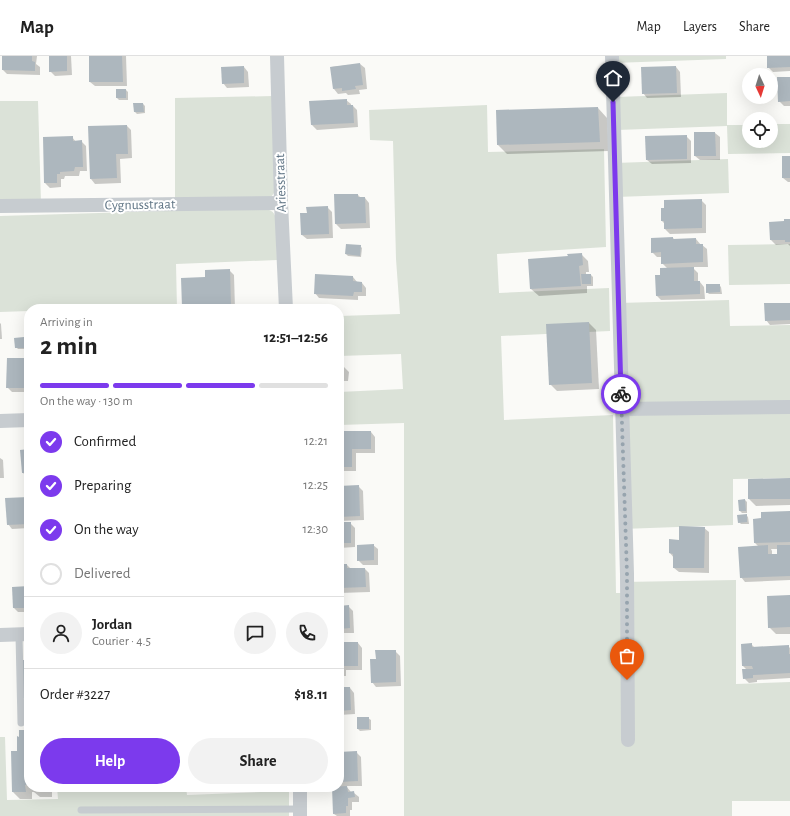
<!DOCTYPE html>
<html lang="en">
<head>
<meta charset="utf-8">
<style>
  body { margin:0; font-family:"Alegreya Sans",sans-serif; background:#f2f2f2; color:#222; height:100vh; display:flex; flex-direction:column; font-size:15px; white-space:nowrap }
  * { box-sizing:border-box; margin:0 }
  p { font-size:13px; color:#767676 }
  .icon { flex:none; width:22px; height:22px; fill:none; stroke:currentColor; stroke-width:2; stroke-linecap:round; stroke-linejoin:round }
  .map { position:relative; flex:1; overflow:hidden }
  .panel { position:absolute; left:24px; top:248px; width:320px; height:488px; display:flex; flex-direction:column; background:#fff; border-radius:16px; box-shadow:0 4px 16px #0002 }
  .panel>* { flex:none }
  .needle { width:26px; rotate:176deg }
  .buttons { position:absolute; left:742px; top:12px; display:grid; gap:8px }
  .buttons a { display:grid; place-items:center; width:36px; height:36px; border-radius:50%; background:#fff; box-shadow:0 4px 16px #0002; font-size:20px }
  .pin { position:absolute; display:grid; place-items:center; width:34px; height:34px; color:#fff; margin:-41px -17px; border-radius:50% 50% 50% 0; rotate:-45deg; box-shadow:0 0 4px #0007 }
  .pin .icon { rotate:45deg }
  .courier { position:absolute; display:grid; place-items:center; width:40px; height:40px; margin:-20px; border:3px solid #7c3aed; border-radius:50%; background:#fff; color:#222; box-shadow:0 1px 5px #0007 }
  .overview em { font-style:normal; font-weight:700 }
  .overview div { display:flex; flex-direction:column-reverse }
  .overview { display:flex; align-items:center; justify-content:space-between; height:68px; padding:0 16px }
  h1 { font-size:26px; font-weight:700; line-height:30px }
  .bar { display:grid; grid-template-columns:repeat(4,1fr); gap:6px 4px; align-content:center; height:48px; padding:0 16px }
  .bar i { height:5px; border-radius:3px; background:#e0e0e0 }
  .bar .selected { background:#7c3aed }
  .bar p { grid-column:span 4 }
  .line { display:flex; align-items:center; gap:10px; padding:0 16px; border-top:1px solid #e0e0e0 }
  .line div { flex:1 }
  .round { display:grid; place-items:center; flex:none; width:42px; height:42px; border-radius:21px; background:#f2f2f2 }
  ol { padding:0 16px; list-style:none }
  li { display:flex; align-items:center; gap:12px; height:44px }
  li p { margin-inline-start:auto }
  li .icon { padding:4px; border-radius:50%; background:#7c3aed; color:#fff; stroke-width:4 }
  li:last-child { color:#767676 }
  li i { width:22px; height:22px; border:2px solid #e0e0e0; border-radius:50% }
  .cta { display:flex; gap:8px; margin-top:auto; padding:8px 16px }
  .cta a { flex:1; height:46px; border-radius:24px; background:#7c3aed; color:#fff; font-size:16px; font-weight:700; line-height:46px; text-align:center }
  .cta a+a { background:#f2f2f2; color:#222 }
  header { display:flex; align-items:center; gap:24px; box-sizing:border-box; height:56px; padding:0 20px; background:#fff; border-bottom:1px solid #e0e0e0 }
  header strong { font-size:19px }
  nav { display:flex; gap:22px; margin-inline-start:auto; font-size:14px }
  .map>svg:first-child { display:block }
</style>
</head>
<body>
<header>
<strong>Map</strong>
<nav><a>Map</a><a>Layers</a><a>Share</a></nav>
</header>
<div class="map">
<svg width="790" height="760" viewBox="0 0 790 760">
  <rect width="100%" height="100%" fill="#fafaf7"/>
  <g fill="#dbe2d8">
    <polygon points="613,0 726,0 726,3 613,7"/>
    <polygon points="727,37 727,69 749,69 749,85 771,85 771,68 790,68 790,97 728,98 727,70 617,74 616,41"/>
    <polygon points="273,40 274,137 271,141 175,145 175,42"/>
    <polygon points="0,45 38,45 41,147 0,148"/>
    <polygon points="487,49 488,96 604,93 606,191 497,198 499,237 609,232 610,275 501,280 504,364 613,359 616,537 622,537 623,526 736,524 736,628 790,626 790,745 732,745 732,760 404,760 404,367 339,369 339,336 403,333 401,298 339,300 339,260 400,258 396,203 393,85 370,84 369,54"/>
    <polygon points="728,103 729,137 616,141 615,107"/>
    <path d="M261 152C270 154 274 154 276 163L277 204 176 208 177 253H29V255L0 256V160Z"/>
    <polygon points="790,188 790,228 729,229 728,189"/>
    <polygon points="729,244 730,270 790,269 790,349 633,348 628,345 618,247"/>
    <polygon points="790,355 790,422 733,423 733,469 622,473 625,359"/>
    <polygon points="0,681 5,681 7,744 58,743 57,731 186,731 187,739 289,735 289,760 0,760"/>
  </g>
  <g fill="#0003" fill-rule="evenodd">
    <polygon points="3,0 37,0 36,8 40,11 40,19 7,18 3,14"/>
    <polygon points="50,0 71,0 72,19 55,20 50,15"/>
    <polygon points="90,0 126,0 127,30 95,30 90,26"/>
    <polygon points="768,0 790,0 790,15 773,16 768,11"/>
    <polygon points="360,8 365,12 367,33 359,34 360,38 348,39 346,37 338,38 334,33 331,11"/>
    <polygon points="244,11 248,16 249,31 227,32 223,27"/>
    <polygon points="676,11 680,16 681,41 647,42 643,37"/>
    <polygon points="790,22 790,50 784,50 779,45"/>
    <polygon points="126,34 128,36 128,44 119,44 117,42"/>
    <polygon points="346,44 351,48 351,50 353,50 357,54 358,71 317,74 312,69 310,46"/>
    <polygon points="143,48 145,50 145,57 137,58 135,56"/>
    <polygon points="598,52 607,62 609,95 507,98 498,89"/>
    <polygon points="127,70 131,74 132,102 120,103 121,127 95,128 91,123"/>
    <polygon points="715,77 720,81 720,104 700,104 695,100"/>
    <polygon points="686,80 691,85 691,107 652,108 647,104"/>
    <polygon points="72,81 76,86 81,85 86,90 87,115 80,115 79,120 65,120 64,123 61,123 61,131 50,132 45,127 44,82"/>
    <polygon points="790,101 790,126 788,126 783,122"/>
    <polygon points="335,139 358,139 361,142 365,142 369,147 370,172 341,173 336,168"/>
    <polygon points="701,144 706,149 706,177 670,178 665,173 665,168 662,165"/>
    <polygon points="327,151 332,156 333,182 307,183 302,179 308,158"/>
    <polygon points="790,164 790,190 788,188 776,189 771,184 785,166"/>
    <polygon points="673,182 675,184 696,183 701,189 702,189 707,193 708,211 692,211 698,217 698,226 700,226 704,231 705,243 661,244 657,240 661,220 668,213 662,207 662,201 657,201 652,196"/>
    <polygon points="360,190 362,192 361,201 348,200 346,198"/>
    <polygon points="581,198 588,205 589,216 586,216 586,219 591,219 593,221 593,230 587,230 587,237 539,240 531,233 529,204 569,201"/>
    <polygon points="229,214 234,219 235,253 186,253 183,250 206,222"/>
    <polygon points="353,221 357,226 362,227 366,232 366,240 358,240 358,244 319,242 315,237"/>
    <polygon points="719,229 721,231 722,238 709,238 707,236"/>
    <polygon points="790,248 790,268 770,269 766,264"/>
    <polygon points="0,267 1,268 2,283 0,283"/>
    <polygon points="589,267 596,274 599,333 557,335 550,328"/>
    <polygon points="24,282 26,284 26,293 18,293 16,291"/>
    <polygon points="29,303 29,336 12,336 7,331"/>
    <polygon points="339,311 344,311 349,316 348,325 344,325 343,338 339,338"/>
    <polygon points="339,376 371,376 375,381 375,397 356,397 356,415 339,415"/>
    <polygon points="29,394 29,421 28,421 23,417"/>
    <polygon points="0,402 3,404 4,422 0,422"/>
    <polygon points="790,423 790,449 756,450 749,443"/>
    <polygon points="358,430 363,435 364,464 339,465 339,431"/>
    <polygon points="29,442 29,472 12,473 8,468"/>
    <polygon points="745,444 747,446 747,457 742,457 740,455"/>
    <path d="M790 456V524L745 526 741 521 759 491 755 487 762 463ZM771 493H778V499H772V495Z"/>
    <polygon points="746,459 748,461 749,468 741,468 739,466"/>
    <polygon points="339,467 350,467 355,472 355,491 339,492"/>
    <polygon points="704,472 709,476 709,517 679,516 674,512 674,502 670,497 680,485"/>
    <polygon points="373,489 378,493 378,509 363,509 358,504"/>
    <polygon points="339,509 347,509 351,513 365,513 369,517 370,536 339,537"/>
    <polygon points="29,531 29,556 18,556 14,552"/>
    <polygon points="790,540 790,578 776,578 769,571"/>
    <polygon points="348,550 353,555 354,577 339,577 339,551"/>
    <polygon points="339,587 358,587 362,592 362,614 346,614 346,620 339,620"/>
    <polygon points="751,588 755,592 788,590 790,592 790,622 757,624 757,626 749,627 744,622 747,614 743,610"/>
    <polygon points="395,595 400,600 401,630 376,631 372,626 377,604"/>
    <polygon points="29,600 29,647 24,642"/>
    <polygon points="339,632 350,632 354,637 355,658 339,659"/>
    <polygon points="368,662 371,664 371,674 360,675 358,673"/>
    <polygon points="29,675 29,731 52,731 52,741 40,741 34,736 32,736 32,743 20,743 13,736 20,682"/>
    <polygon points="356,696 361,701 362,730 346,730 351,736 354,737 359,741 359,746 352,746 352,754 350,754 350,760 337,760 334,758 339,731 339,697"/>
  </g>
  <g fill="#adb7be">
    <polygon points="2,0 32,0 32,5 35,6 35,15 2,14"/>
    <polygon points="49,0 67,0 67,15 49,16"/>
    <polygon points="89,0 122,0 123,26 89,26"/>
    <polygon points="767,0 790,0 790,11 767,12"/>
    <polygon points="360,7 363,29 355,30 356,33 342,35 342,32 333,33 330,11"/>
    <polygon points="244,10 244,27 222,28 221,11"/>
    <polygon points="676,10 677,37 642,38 641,11"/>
    <polygon points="777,21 790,21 790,45 778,46"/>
    <rect x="116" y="33" width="10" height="9"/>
    <polygon points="347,43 347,49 353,49 354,67 311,69 309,45"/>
    <polygon points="133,47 143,47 144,56 134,56"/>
    <polygon points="598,51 600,86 497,89 496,54"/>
    <polygon points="127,69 128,98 116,98 117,122 90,123 88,70"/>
    <polygon points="694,76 715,76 716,100 694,100"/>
    <polygon points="687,79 687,103 646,104 645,80"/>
    <polygon points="73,80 73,85 82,84 83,111 75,111 74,115 60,116 60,118 57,118 57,127 44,127 43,81"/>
    <rect x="782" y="100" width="8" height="22"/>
    <polygon points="334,138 358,138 358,141 365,141 366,167 335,168"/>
    <polygon points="702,143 702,172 664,173 664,165 661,165 661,152 664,152 664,144"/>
    <polygon points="328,150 329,178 301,179 300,157 307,157 306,151"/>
    <polygon points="784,163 790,163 790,186 785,186 785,184 770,184 769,166 784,165"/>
    <polygon points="673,181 673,183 696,182 696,188 703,188 703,206 661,208 661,196 651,197 651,182"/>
    <polygon points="346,188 361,189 360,200 345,198"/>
    <polygon points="582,197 583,209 579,210 581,230 530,233 528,203 568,200 567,198"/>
    <polygon points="694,211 694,225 700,225 700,238 656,240 655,219 660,219 660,212"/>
    <polygon points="230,213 231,250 182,251 181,222 205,221 205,214"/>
    <polygon points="315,218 353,220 353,225 362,226 362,236 354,236 353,240 314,238"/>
    <polygon points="581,218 591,218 591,228 582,228"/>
    <polygon points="706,228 720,228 720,236 706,237"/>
    <polygon points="764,247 790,247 790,264 765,265"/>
    <polygon points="589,266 592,327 549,329 546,268"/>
    <polygon points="24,281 24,292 15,292 14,282"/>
    <polygon points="7,302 29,302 29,332 6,332"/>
    <rect x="339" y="310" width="5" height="11"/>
    <polygon points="339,375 371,375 371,393 352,393 352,411 339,411"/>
    <polygon points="29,393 29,417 22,417 20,394"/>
    <polygon points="790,422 790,443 748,443 748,423"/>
    <polygon points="359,429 360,460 339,461 339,430"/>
    <polygon points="29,441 29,468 7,469 5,442"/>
    <polygon points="745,443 746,455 739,455 738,444"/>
    <polygon points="790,455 790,486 754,487 753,463 761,462 761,456"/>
    <polygon points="747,458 747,466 738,467 737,459"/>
    <rect x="339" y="466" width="12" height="21"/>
    <polygon points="679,470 705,471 704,512 673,512 673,498 669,497 669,483 679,484"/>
    <polygon points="374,488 374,504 357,505 357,489"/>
    <polygon points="768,489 768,498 777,498 777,489 790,489 790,520 740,522 738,491"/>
    <polygon points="339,508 347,508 347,512 365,512 366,531 339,532"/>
    <polygon points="29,530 29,552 13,552 12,531"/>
    <polygon points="790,539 790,571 768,572 767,540"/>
    <polygon points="349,549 350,572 339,573 339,550"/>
    <polygon points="339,586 358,586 358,610 341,610 341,616 339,616"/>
    <polygon points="752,587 752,591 789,589 789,598 790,598 790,617 753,619 753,622 743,623 742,613 753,613 752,610 742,610 741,588"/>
    <polygon points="375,594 396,594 396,626 371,627 370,603 376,603"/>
    <polygon points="28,599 29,599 29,642 23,642 21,604 28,604"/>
    <polygon points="339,631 350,631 351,654 339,655"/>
    <rect x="357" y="661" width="12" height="12"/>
    <polygon points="19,674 29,674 29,729 25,729 26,736 12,736 11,695 17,695 17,680 19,681"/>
    <polygon points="357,695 358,725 339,726 339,696"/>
    <polygon points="347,730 348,736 354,735 355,741 348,742 348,750 346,750 346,757 333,758 332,731"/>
    <polygon points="31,731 46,731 46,734 32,734"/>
  </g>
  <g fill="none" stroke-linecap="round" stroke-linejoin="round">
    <g stroke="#c7ccd0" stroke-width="7">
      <polyline points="19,579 21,667"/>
      <polyline points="81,754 300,753"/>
    </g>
    <g stroke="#c7ccd0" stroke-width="14">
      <polyline points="277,0 281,147 286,253"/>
      <polyline points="612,0 627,518 628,684"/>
      <polyline points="0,150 281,147"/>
      <polyline points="621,353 790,351"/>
      <polyline points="0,365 29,364"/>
      <polyline points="0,579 29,578"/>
      <polyline points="300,731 300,760"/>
    </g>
  </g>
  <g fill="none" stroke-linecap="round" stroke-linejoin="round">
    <polyline stroke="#97a4ae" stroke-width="4" stroke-dasharray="0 7.2" points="621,338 627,518 627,624"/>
    <polyline stroke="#7c3aed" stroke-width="5" points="613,46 621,338"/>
  </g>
  <g text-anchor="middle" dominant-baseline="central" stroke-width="4" stroke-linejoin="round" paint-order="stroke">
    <g font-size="14" fill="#617686" stroke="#fff">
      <text transform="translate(281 127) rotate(-92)">Ariesstraat</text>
      <text transform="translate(140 149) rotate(-1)">Cygnusstraat</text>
    </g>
  </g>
</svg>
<div class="buttons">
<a><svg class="needle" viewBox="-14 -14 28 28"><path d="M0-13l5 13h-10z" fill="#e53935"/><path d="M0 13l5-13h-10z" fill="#767676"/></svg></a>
<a><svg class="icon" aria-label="locate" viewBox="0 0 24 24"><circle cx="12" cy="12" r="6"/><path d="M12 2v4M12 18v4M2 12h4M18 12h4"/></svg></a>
</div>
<div class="pin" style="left:627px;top:624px;background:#ea580c"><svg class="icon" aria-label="bag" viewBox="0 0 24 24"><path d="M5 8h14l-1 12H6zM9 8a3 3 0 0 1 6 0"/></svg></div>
<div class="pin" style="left:613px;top:46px;background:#1f2937"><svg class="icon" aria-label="home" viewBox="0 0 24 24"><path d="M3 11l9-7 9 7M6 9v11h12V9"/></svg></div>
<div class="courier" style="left:621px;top:338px"><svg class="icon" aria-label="bike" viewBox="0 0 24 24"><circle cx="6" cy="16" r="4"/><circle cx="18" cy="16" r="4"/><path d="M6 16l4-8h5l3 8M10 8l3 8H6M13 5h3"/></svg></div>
<section class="panel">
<div class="overview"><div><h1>2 min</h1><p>Arriving in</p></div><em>12:51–12:56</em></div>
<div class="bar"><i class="selected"></i><i class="selected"></i><i class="selected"></i><i></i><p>On the way · 130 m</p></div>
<ol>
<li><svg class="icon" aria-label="check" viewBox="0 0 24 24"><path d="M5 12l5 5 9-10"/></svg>Confirmed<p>12:21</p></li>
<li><svg class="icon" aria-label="check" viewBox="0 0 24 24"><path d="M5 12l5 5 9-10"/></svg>Preparing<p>12:25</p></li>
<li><svg class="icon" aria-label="check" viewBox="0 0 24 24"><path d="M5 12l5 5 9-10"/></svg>On the way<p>12:30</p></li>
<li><i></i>Delivered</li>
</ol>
<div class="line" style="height:72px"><a class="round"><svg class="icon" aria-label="person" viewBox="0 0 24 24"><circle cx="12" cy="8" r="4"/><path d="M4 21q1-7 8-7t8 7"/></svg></a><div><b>Jordan</b><p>Courier · 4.5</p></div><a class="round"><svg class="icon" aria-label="chat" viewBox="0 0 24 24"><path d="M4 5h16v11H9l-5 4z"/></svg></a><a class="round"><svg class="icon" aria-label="phone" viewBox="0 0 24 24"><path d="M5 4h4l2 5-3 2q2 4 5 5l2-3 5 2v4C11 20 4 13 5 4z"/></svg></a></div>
<div class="line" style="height:52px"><div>Order #3227</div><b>$18.11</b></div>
<div class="cta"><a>Help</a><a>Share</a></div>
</section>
</div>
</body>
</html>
